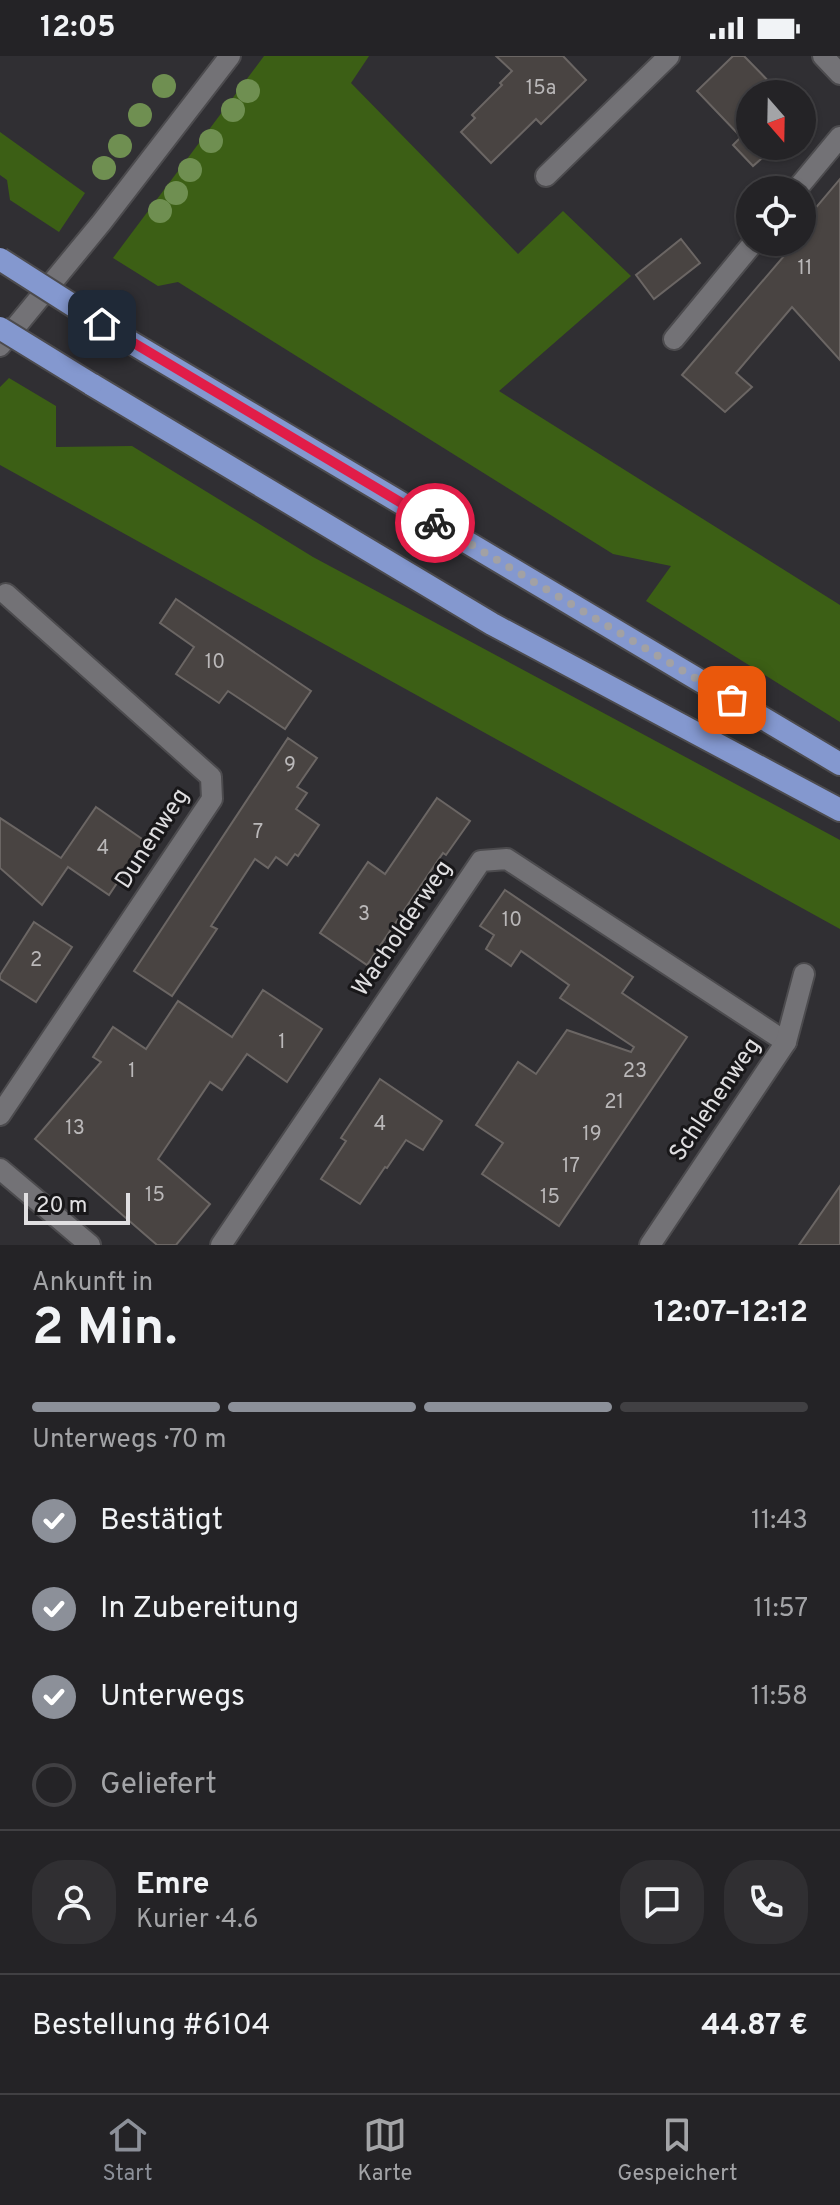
<!DOCTYPE html>
<html lang="de">
<head>
<meta charset="utf-8">
<style>
  body { margin:0; font-family:Overpass,sans-serif; background:#302f32; color:#f1f3f6; height:100vh; display:flex; flex-direction:column; font-size:30px; white-space:nowrap }
  * { box-sizing:border-box; margin:0 }
  p { font-size:26px; color:#a3a4a7 }
  .icon { flex:none; width:44px; height:44px; fill:none; stroke:currentColor; stroke-width:2; stroke-linecap:round; stroke-linejoin:round }
  .map { position:relative; height:1189px; overflow:hidden }
  .side { display:flex; flex-direction:column; background:#242326; flex:1 }
  .side>* { flex:none }
  .needle { width:52px; rotate:160deg }
  .fabs { position:absolute; left:736px; top:24px; display:grid; gap:16px }
  .fabs a { display:grid; place-items:center; width:80px; height:80px; border-radius:50%; background:#242326; box-shadow:0 2px 6px #0004,0 0 0 2px #414043; font-size:40px }
  .scale { position:absolute; left:24px; bottom:20px; width:106px; box-sizing:border-box; padding-left:8px; border:4px solid #e0dfe1; border-top:0; font-size:22px; line-height:28px; white-space:nowrap; color:#e0dfe1; -webkit-text-stroke:6px #181719; paint-order:stroke }
  .pin { position:absolute; display:grid; place-items:center; width:68px; height:68px; color:#fff; margin:-34px; border-radius:16px; box-shadow:0 4px 12px #0006 }
  .courier { position:absolute; display:grid; place-items:center; width:80px; height:80px; margin:-40px; border:6px solid #e11d48; border-radius:50%; background:#fff; color:#222; box-shadow:0 2px 10px #0007 }
  .head em { font-style:normal; font-weight:700 }
  .head div { display:flex; flex-direction:column-reverse }
  .head { display:flex; align-items:center; justify-content:space-between; height:136px; padding:0 32px }
  h1 { font-size:52px; font-weight:700; line-height:60px }
  .bar { display:grid; grid-template-columns:repeat(4,1fr); gap:12px 8px; align-content:center; height:96px; padding:0 32px }
  .bar i { height:10px; border-radius:6px; background:#414043 }
  .bar .on { background:#8c9099 }
  .bar p { grid-column:span 4 }
  .line { display:flex; align-items:center; gap:20px; padding:0 32px; border-top:2px solid #414043 }
  .line div { flex:1 }
  .round { display:grid; place-items:center; flex:none; width:84px; height:84px; border-radius:32px; background:#302f32 }
  ol { padding:0 32px; list-style:none }
  li { display:flex; align-items:center; gap:24px; height:88px }
  li p { margin-inline-start:auto }
  li .icon { padding:8px; border-radius:50%; background:#8c9099; color:#fff; stroke-width:4 }
  li:last-child { color:#a3a4a7 }
  li i { width:44px; height:44px; border:4px solid #414043; border-radius:50% }
  .status { display:flex; justify-content:space-between; align-items:center; height:56px; padding:0 40px; background:#242326; direction:ltr }
  .status svg { height:22px; fill:currentColor }
  .menu { display:flex; justify-content:space-around; align-items:center; height:112px; border-top:2px solid #414043; background:#242326; font-size:22px; color:#a3a4a7 }
  .menu a { display:grid; justify-items:center; gap:4px }
  .menu .on { color:#8c9099 }
  .map>svg:first-child { display:block }
</style>
</head>
<body>
<div class="status"><b>12:05</b><svg viewBox="0 0 49 12"><path d="M0 12V9h3v3zM5 12V6h3v6zM10 12V3h3v9zM15 12V0h3v12zM26 1h20v11H26zM47 4h2v5h-2z"/></svg></div>
<div class="map">
<svg width="840" height="1189" viewBox="0 0 840 1189">
  <rect width="100%" height="100%" fill="#302f33"/>
  <g fill="#3c5f15">
    <polygon points="264,0 369,0 351,27 518,198 563,155 631,220 499,335 840,549 840,666 646,545 671,510 613,498 178,226 158,230 113,202"/>
    <polygon points="0,76 85,137 59,176 10,144 7,124 0,119"/>
    <polygon points="9,322 56,350 56,391 132,390 313,501 840,784 840,873 0,409 0,331"/>
  </g>
  <g fill="#494442" stroke="#6b6664" stroke-width="2">
    <polygon points="496,0 563,0 586,24 541,68 536,63 491,107 461,76 475,62 472,59 502,29 500,27 512,15"/>
    <polygon points="733,0 744,0 781,38 750,38 750,90 776,90 753,110 733,89 741,81 697,35"/>
    <polygon points="840,123 840,304 792,251 736,317 752,331 725,356 682,319 796,186 802,186 802,168"/>
    <polygon points="681,183 700,207 654,243 636,219"/>
    <polygon points="176,543 311,635 285,673 228,635 219,647 176,618 194,591 160,567"/>
    <polygon points="288,682 317,702 297,731 307,737 296,753 319,769 298,800 295,798 287,809 276,801 268,812 255,803 211,870 217,873 172,940 134,915"/>
    <polygon points="437,742 470,765 446,799 443,797 367,909 320,877 368,806 385,818"/>
    <polygon points="96,751 145,785 109,839 68,811 42,849 0,812 0,762 61,802"/>
    <polygon points="505,834 633,921 622,937 687,981 559,1170 482,1118 503,1087 476,1069 518,1006 536,1018 567,974 631,996 634,991 560,942 569,929 521,895 511,910 486,893 494,879 480,870"/>
    <polygon points="34,866 72,891 36,946 0,923 0,919"/>
    <polygon points="263,934 322,973 287,1026 247,998 222,1034 210,1026 158,1103 210,1148 176,1189 157,1189 35,1083 101,1006 93,1001 113,971 146,993 178,945 232,981"/>
    <polygon points="380,1023 442,1065 423,1094 406,1084 387,1112 385,1111 360,1148 321,1123 346,1085 341,1082"/>
    <polygon points="840,1130 840,1189 799,1189"/>
  </g>
  <g fill="none" stroke-linecap="round" stroke-linejoin="round">
    <defs>
      <g id="service">
        <polyline points="546,120 669,0"/>
        <polyline points="796,134 840,81"/>
        <polyline points="674,283 754,186"/>
      </g>
      <g id="minor">
        <polyline points="823,0 840,18"/>
        <polyline points="0,290 102,166 230,0"/>
        <polyline points="0,1059 212,743 211,721 6,538"/>
        <polyline points="0,1113 90,1189"/>
        <polyline points="221,1189 481,805 507,803 786,986"/>
        <polyline points="650,1189 786,986 804,918"/>
      </g>
      <g id="trunk">
        <polyline points="127,284 840,708"/>
        <polyline points="91,328 492,568 840,754"/>
      </g>
    </defs>
    <use href="#service" stroke="#4c4b4e" stroke-width="24"/>
    <use href="#minor" stroke="#4c4b4e" stroke-width="24"/>
    <use href="#trunk" stroke="#4c4b4e" stroke-width="26"/>
    <use href="#service" stroke="#737276" stroke-width="20"/>
    <use href="#minor" stroke="#737276" stroke-width="20"/>
    <use href="#trunk" stroke="#8498cf" stroke-width="22"/>
    <defs>
      <g id="trunk-bridge">
        <polyline points="0,203 127,284"/>
        <polyline points="0,272 91,328"/>
      </g>
    </defs>
    <use href="#trunk-bridge" stroke="#4c4b4e" stroke-width="26" stroke-linecap="butt"/>
    <use href="#trunk-bridge" stroke="#8498cf" stroke-width="22"/>
  </g>
  <g fill="#6f8f51">
    <circle cx="164" cy="30" r="12"/>
    <circle cx="248" cy="35" r="12"/>
    <circle cx="233" cy="54" r="12"/>
    <circle cx="140" cy="59" r="12"/>
    <circle cx="211" cy="85" r="12"/>
    <circle cx="120" cy="90" r="12"/>
    <circle cx="104" cy="112" r="12"/>
    <circle cx="190" cy="114" r="12"/>
    <circle cx="176" cy="137" r="12"/>
    <circle cx="160" cy="155" r="12"/>
  </g>
  <g fill="none" stroke-linecap="round" stroke-linejoin="round">
    <polyline stroke="#a2a1a4" stroke-width="8" stroke-dasharray="0 14.4" points="435,467 732,644"/>
    <polyline stroke="#e11d48" stroke-width="10" points="102,268 435,467"/>
  </g>
  <g text-anchor="middle" dominant-baseline="central" stroke-width="6" stroke-linejoin="round" paint-order="stroke">
    <g font-size="20" fill="#bab8b9">
      <text x="541" y="33">15a</text>
      <text x="805" y="213">11</text>
      <text x="215" y="607">10</text>
      <text x="290" y="710">9</text>
      <text x="258" y="777">7</text>
      <text x="103" y="793">4</text>
      <text x="364" y="859">3</text>
      <text x="512" y="865">10</text>
      <text x="36" y="905">2</text>
      <text x="282" y="987">1</text>
      <text x="132" y="1016">1</text>
      <text x="635" y="1016">23</text>
      <text x="614" y="1047">21</text>
      <text x="380" y="1069">4</text>
      <text x="75" y="1073">13</text>
      <text x="592" y="1079">19</text>
      <text x="571" y="1111">17</text>
      <text x="155" y="1140">15</text>
      <text x="550" y="1142">15</text>
    </g>
    <g font-size="24" fill="#e0dfe1" stroke="#181719">
      <text transform="translate(153 783) rotate(-57)">Dunenweg</text>
      <text transform="translate(403 873) rotate(-56)">Wacholderweg</text>
      <text transform="translate(716 1044) rotate(-56)">Schlehenweg</text>
    </g>
  </g>
</svg>
<div class="fabs">
<a><svg class="needle" viewBox="-14 -14 28 28"><path d="M0-13l5 13h-10z" fill="#e53935"/><path d="M0 13l5-13h-10z" fill="#a3a4a7"/></svg></a>
<a><svg class="icon" aria-label="locate" viewBox="0 0 24 24"><circle cx="12" cy="12" r="6"/><path d="M12 2v4M12 18v4M2 12h4M18 12h4"/></svg></a>
</div>
<div class="scale">20 m</div>
<div class="pin" style="left:732px;top:644px;background:#ea580c"><svg class="icon" aria-label="bag" viewBox="0 0 24 24"><path d="M5 8h14l-1 12H6zM9 8a3 3 0 0 1 6 0"/></svg></div>
<div class="pin" style="left:102px;top:268px;background:#1f2937"><svg class="icon" aria-label="home" viewBox="0 0 24 24"><path d="M3 11l9-7 9 7M6 9v11h12V9"/></svg></div>
<div class="courier" style="left:435px;top:467px"><svg class="icon" aria-label="bike" viewBox="0 0 24 24"><circle cx="6" cy="16" r="4"/><circle cx="18" cy="16" r="4"/><path d="M6 16l4-8h5l3 8M10 8l3 8H6M13 5h3"/></svg></div>
</div>
<section class="side">
<div class="head"><div><h1>2 Min.</h1><p>Ankunft in</p></div><em>12:07–12:12</em></div>
<div class="bar"><i class="on"></i><i class="on"></i><i class="on"></i><i></i><p>Unterwegs · 70 m</p></div>
<ol>
<li><svg class="icon" aria-label="check" viewBox="0 0 24 24"><path d="M5 12l5 5 9-10"/></svg>Bestätigt<p>11:43</p></li>
<li><svg class="icon" aria-label="check" viewBox="0 0 24 24"><path d="M5 12l5 5 9-10"/></svg>In Zubereitung<p>11:57</p></li>
<li><svg class="icon" aria-label="check" viewBox="0 0 24 24"><path d="M5 12l5 5 9-10"/></svg>Unterwegs<p>11:58</p></li>
<li><i></i>Geliefert</li>
</ol>
<div class="line" style="height:144px"><a class="round"><svg class="icon" aria-label="person" viewBox="0 0 24 24"><circle cx="12" cy="8" r="4"/><path d="M4 21q1-7 8-7t8 7"/></svg></a><div><b>Emre</b><p>Kurier · 4.6</p></div><a class="round"><svg class="icon" aria-label="chat" viewBox="0 0 24 24"><path d="M4 5h16v11H9l-5 4z"/></svg></a><a class="round"><svg class="icon" aria-label="phone" viewBox="0 0 24 24"><path d="M5 4h4l2 5-3 2q2 4 5 5l2-3 5 2v4C11 20 4 13 5 4z"/></svg></a></div>
<div class="line" style="height:104px"><div>Bestellung #6104</div><b>44.87 €</b></div>
</section>
<nav class="menu">
<a class="on"><svg class="icon" aria-label="home" viewBox="0 0 24 24"><path d="M3 11l9-7 9 7M6 9v11h12V9"/></svg>Start</a>
<a><svg class="icon" aria-label="map" viewBox="0 0 24 24"><path d="M3 6l6-2 6 2 6-2v14l-6 2-6-2-6 2zM9 4v14M15 6v14"/></svg>Karte</a>
<a><svg class="icon" aria-label="saved" viewBox="0 0 24 24"><path d="M7 4h10v16l-5-4-5 4z"/></svg>Gespeichert</a>
</nav>
</body>
</html>
